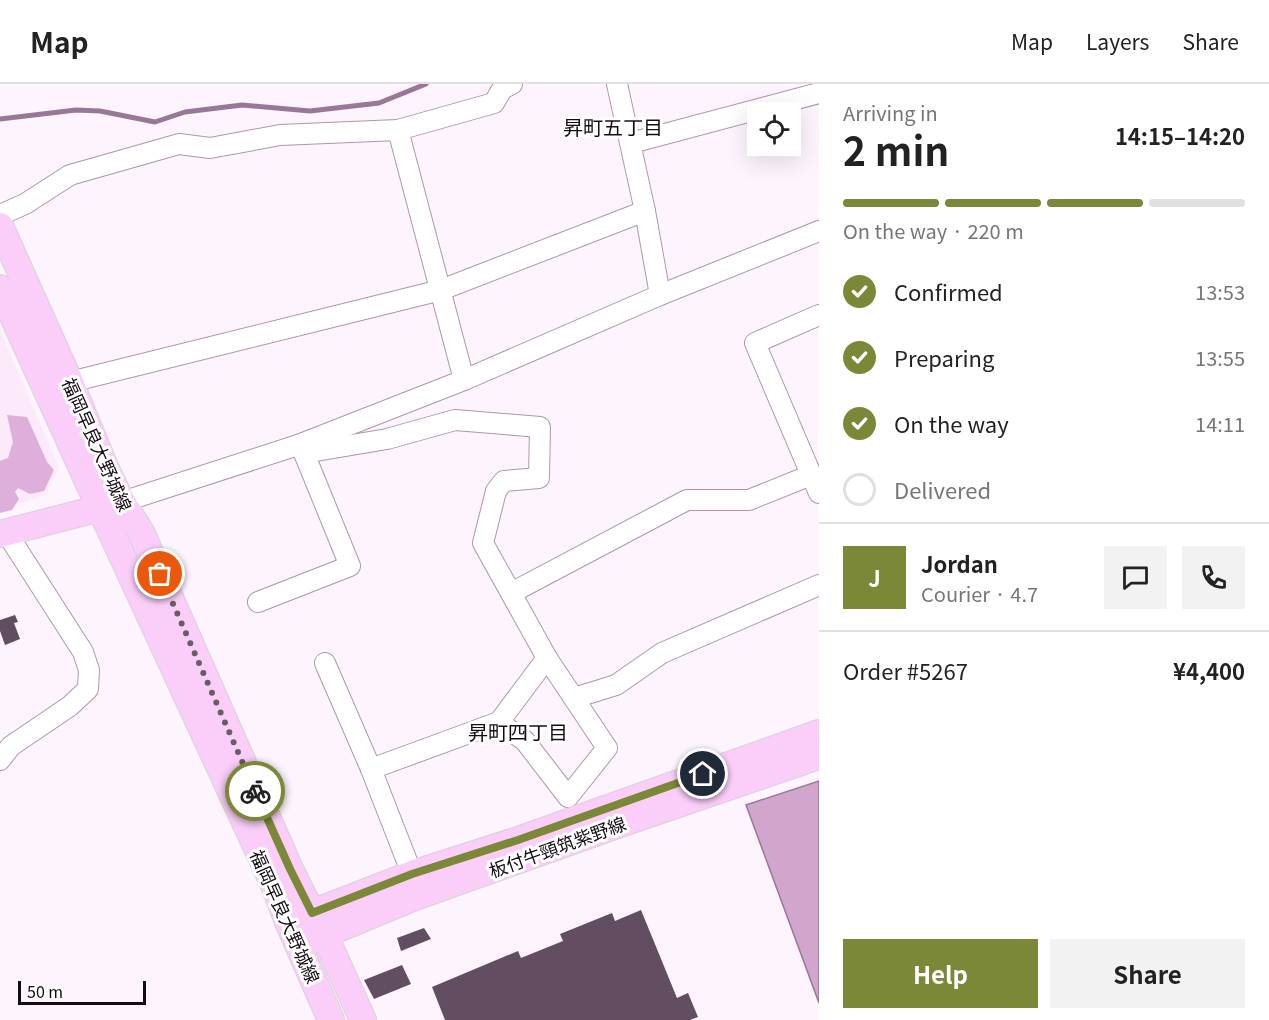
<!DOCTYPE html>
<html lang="en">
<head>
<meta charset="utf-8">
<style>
  body { margin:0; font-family:Georgia,"Noto Sans JP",serif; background:#f2f2f2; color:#222; height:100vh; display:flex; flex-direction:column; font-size:22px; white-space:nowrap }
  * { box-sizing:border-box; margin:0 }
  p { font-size:20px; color:#767676 }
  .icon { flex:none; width:33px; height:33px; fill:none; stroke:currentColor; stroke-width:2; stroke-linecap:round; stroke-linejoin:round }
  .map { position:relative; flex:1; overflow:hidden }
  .details { display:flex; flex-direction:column; background:#fff; width:450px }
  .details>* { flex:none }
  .fabs { position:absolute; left:747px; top:18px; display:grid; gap:12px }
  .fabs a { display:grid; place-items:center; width:54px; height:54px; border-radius:0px; background:#fff; box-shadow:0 6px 24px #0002; font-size:30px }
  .scale { position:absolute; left:18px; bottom:15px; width:128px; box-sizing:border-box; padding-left:6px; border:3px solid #140c13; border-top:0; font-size:16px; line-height:21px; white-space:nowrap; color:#140c13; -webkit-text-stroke:4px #fff; paint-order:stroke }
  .pin { position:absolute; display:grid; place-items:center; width:51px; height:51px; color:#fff; margin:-26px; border:3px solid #fff; border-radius:50%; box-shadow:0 2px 6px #0007 }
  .courier { position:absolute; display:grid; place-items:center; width:60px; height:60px; margin:-30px; border:4px solid #7a8837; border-radius:50%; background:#fff; color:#222; box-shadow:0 2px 8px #0007 }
  .summary em { font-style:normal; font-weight:700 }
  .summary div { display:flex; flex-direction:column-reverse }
  .summary { display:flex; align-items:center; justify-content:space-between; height:102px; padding:0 24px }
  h1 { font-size:39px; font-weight:700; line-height:45px }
  .bar { display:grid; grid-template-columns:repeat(4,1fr); gap:9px 6px; align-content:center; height:72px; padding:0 24px }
  .bar i { height:8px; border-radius:4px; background:#e0e0e0 }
  .bar .current { background:#7a8837 }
  .bar p { grid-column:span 4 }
  .line { display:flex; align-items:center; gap:15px; padding:0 24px; border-top:2px solid #e0e0e0 }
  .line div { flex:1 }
  .round { display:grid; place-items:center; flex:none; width:63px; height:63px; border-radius:0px; background:#f2f2f2 }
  ol { padding:0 24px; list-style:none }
  li { display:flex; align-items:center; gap:18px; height:66px }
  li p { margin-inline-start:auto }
  li .icon { padding:6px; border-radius:50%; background:#7a8837; color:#fff; stroke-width:4 }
  li:last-child { color:#767676 }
  li i { width:33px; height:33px; border:3px solid #e0e0e0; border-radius:50% }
  .action { display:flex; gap:12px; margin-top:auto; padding:12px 24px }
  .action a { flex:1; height:69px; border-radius:0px; background:#7a8837; color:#fff; font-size:24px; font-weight:700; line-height:69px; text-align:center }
  .action a+a { background:#f2f2f2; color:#222 }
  header { display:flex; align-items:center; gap:36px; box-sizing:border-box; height:84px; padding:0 30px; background:#fff; border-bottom:2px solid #e0e0e0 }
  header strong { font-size:28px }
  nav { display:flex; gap:33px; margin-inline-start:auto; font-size:21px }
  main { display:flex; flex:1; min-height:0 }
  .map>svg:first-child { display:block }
</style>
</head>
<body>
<header>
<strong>Map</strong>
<nav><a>Map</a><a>Layers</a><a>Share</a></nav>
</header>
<main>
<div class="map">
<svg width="819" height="936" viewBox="0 0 819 936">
  <rect width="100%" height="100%" fill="#fef4fd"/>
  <polygon fill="#fce9fa" points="0,246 59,383 46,411 0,426"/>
  <polygon fill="#ddafda" points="7,331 27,333 47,378 54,386 44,407 30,410 18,404 15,408 19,415 12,426 0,429 0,377 8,374 13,358"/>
  <polygon fill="#d2a5cf" stroke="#997797" stroke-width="1.5" points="819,697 819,919 746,721"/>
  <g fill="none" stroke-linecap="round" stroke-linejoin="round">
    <polyline stroke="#997797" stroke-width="5" points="0,35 76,26 100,27 155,38 185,28 242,21 310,27 379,19 426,0"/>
  </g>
  <g fill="#624d61">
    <polygon points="15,531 18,538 14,539 20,555 5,561 0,547 0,536"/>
    <polygon points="641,826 677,914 688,909 698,933 690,936 445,936 432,903 518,867 521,874 563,857 560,850 612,829 615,837"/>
    <polygon points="424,844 431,855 401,867 397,854"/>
    <polygon points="402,881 411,900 374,915 364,896"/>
  </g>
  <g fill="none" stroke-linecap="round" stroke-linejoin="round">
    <defs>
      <g id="minor">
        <polyline points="617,0 645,127 660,211"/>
        <polyline points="398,46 464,296"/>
        <polyline points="631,59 819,9"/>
        <polyline points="0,131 25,120 70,91 179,60 210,64 280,51 398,46 494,19 502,5 512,0"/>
        <polyline points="819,231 755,259 819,409"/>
        <polyline points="70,298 441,206 645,127"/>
        <polyline points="298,361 304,369 387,355 455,336 540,343 539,394 504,397 496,407 483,459 547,574 499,638 371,685"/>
        <polyline points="122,418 298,361 464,296 660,211 819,147"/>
        <polyline points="511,509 687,416 749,416 811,391"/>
        <polyline points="258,518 350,482 304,369"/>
        <polyline points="325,579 371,685 412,790"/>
        <polyline points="574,614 616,601 662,569 819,501"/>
        <polyline points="499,638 525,657 568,713 607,664 547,574"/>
        <polyline points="0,676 11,662 70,622 88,605 89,586 83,568 6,448"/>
      </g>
      <g id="major">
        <polyline points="0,142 70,298 105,383 122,418 141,448 290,785 312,829 324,850 363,936"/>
        <polyline points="0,204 100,424 274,801 288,838 331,936"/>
        <polyline points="0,450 116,420"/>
        <polyline points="296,835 412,790 518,756 819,649"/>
        <polyline points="309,857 415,813 617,741 819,672"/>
      </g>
    </defs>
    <use href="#minor" stroke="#ae96ac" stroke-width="22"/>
    <use href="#major" stroke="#d5d3d5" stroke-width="28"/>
    <use href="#minor" stroke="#fff" stroke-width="20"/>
    <use href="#major" stroke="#facef8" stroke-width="26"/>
  </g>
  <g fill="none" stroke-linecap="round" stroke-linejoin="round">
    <polyline stroke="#665d65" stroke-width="6" stroke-dasharray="0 10.8" points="160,490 255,707"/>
    <polyline stroke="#7a8837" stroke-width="8" points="255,707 290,785 312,829 412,790 518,756 703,690"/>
  </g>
  <g text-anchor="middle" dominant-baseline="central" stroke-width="6" stroke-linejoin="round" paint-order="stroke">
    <g font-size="18" fill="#140c13" stroke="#fff">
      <text transform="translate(98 360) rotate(66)">福岡早良大野城線</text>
      <text transform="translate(557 762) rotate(-20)">板付牛頸筑紫野線</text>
      <text transform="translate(286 832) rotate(66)">福岡早良大野城線</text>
    </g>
    <g font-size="20" fill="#140c13" stroke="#fff">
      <text x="613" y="42">昇町五丁目</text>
      <text x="518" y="647">昇町四丁目</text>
    </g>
  </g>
</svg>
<div class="fabs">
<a><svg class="icon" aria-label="locate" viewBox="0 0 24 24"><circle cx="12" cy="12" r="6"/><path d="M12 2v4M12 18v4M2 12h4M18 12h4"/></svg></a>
</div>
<div class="scale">50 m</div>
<div class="pin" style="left:160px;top:490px;background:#ea580c"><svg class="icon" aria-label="bag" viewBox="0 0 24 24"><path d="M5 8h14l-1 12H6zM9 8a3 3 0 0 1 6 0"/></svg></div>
<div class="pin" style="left:703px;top:690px;background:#1f2937"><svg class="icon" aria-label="home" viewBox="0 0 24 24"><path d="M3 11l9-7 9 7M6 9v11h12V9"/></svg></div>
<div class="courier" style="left:255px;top:707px"><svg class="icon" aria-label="bike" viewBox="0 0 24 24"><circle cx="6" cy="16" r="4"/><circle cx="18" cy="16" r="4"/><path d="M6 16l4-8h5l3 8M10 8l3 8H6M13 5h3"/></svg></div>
</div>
<section class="details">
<div class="summary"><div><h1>2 min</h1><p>Arriving in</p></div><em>14:15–14:20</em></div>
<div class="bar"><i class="current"></i><i class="current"></i><i class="current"></i><i></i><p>On the way · 220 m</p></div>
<ol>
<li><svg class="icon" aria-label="check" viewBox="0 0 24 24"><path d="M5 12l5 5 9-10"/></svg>Confirmed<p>13:53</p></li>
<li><svg class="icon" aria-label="check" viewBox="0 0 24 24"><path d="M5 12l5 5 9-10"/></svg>Preparing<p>13:55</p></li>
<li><svg class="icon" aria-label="check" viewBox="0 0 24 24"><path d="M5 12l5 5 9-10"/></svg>On the way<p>14:11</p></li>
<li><i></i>Delivered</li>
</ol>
<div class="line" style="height:108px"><b class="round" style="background:#7a8837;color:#fff">J</b><div><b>Jordan</b><p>Courier · 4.7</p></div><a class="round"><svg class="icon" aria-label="chat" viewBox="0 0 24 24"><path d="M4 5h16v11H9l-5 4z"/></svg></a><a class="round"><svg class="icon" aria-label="phone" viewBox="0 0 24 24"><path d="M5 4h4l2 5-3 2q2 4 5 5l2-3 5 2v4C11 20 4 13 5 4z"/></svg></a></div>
<div class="line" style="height:78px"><div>Order #5267</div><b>¥4,400</b></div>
<div class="action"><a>Help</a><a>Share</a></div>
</section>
</main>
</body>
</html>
